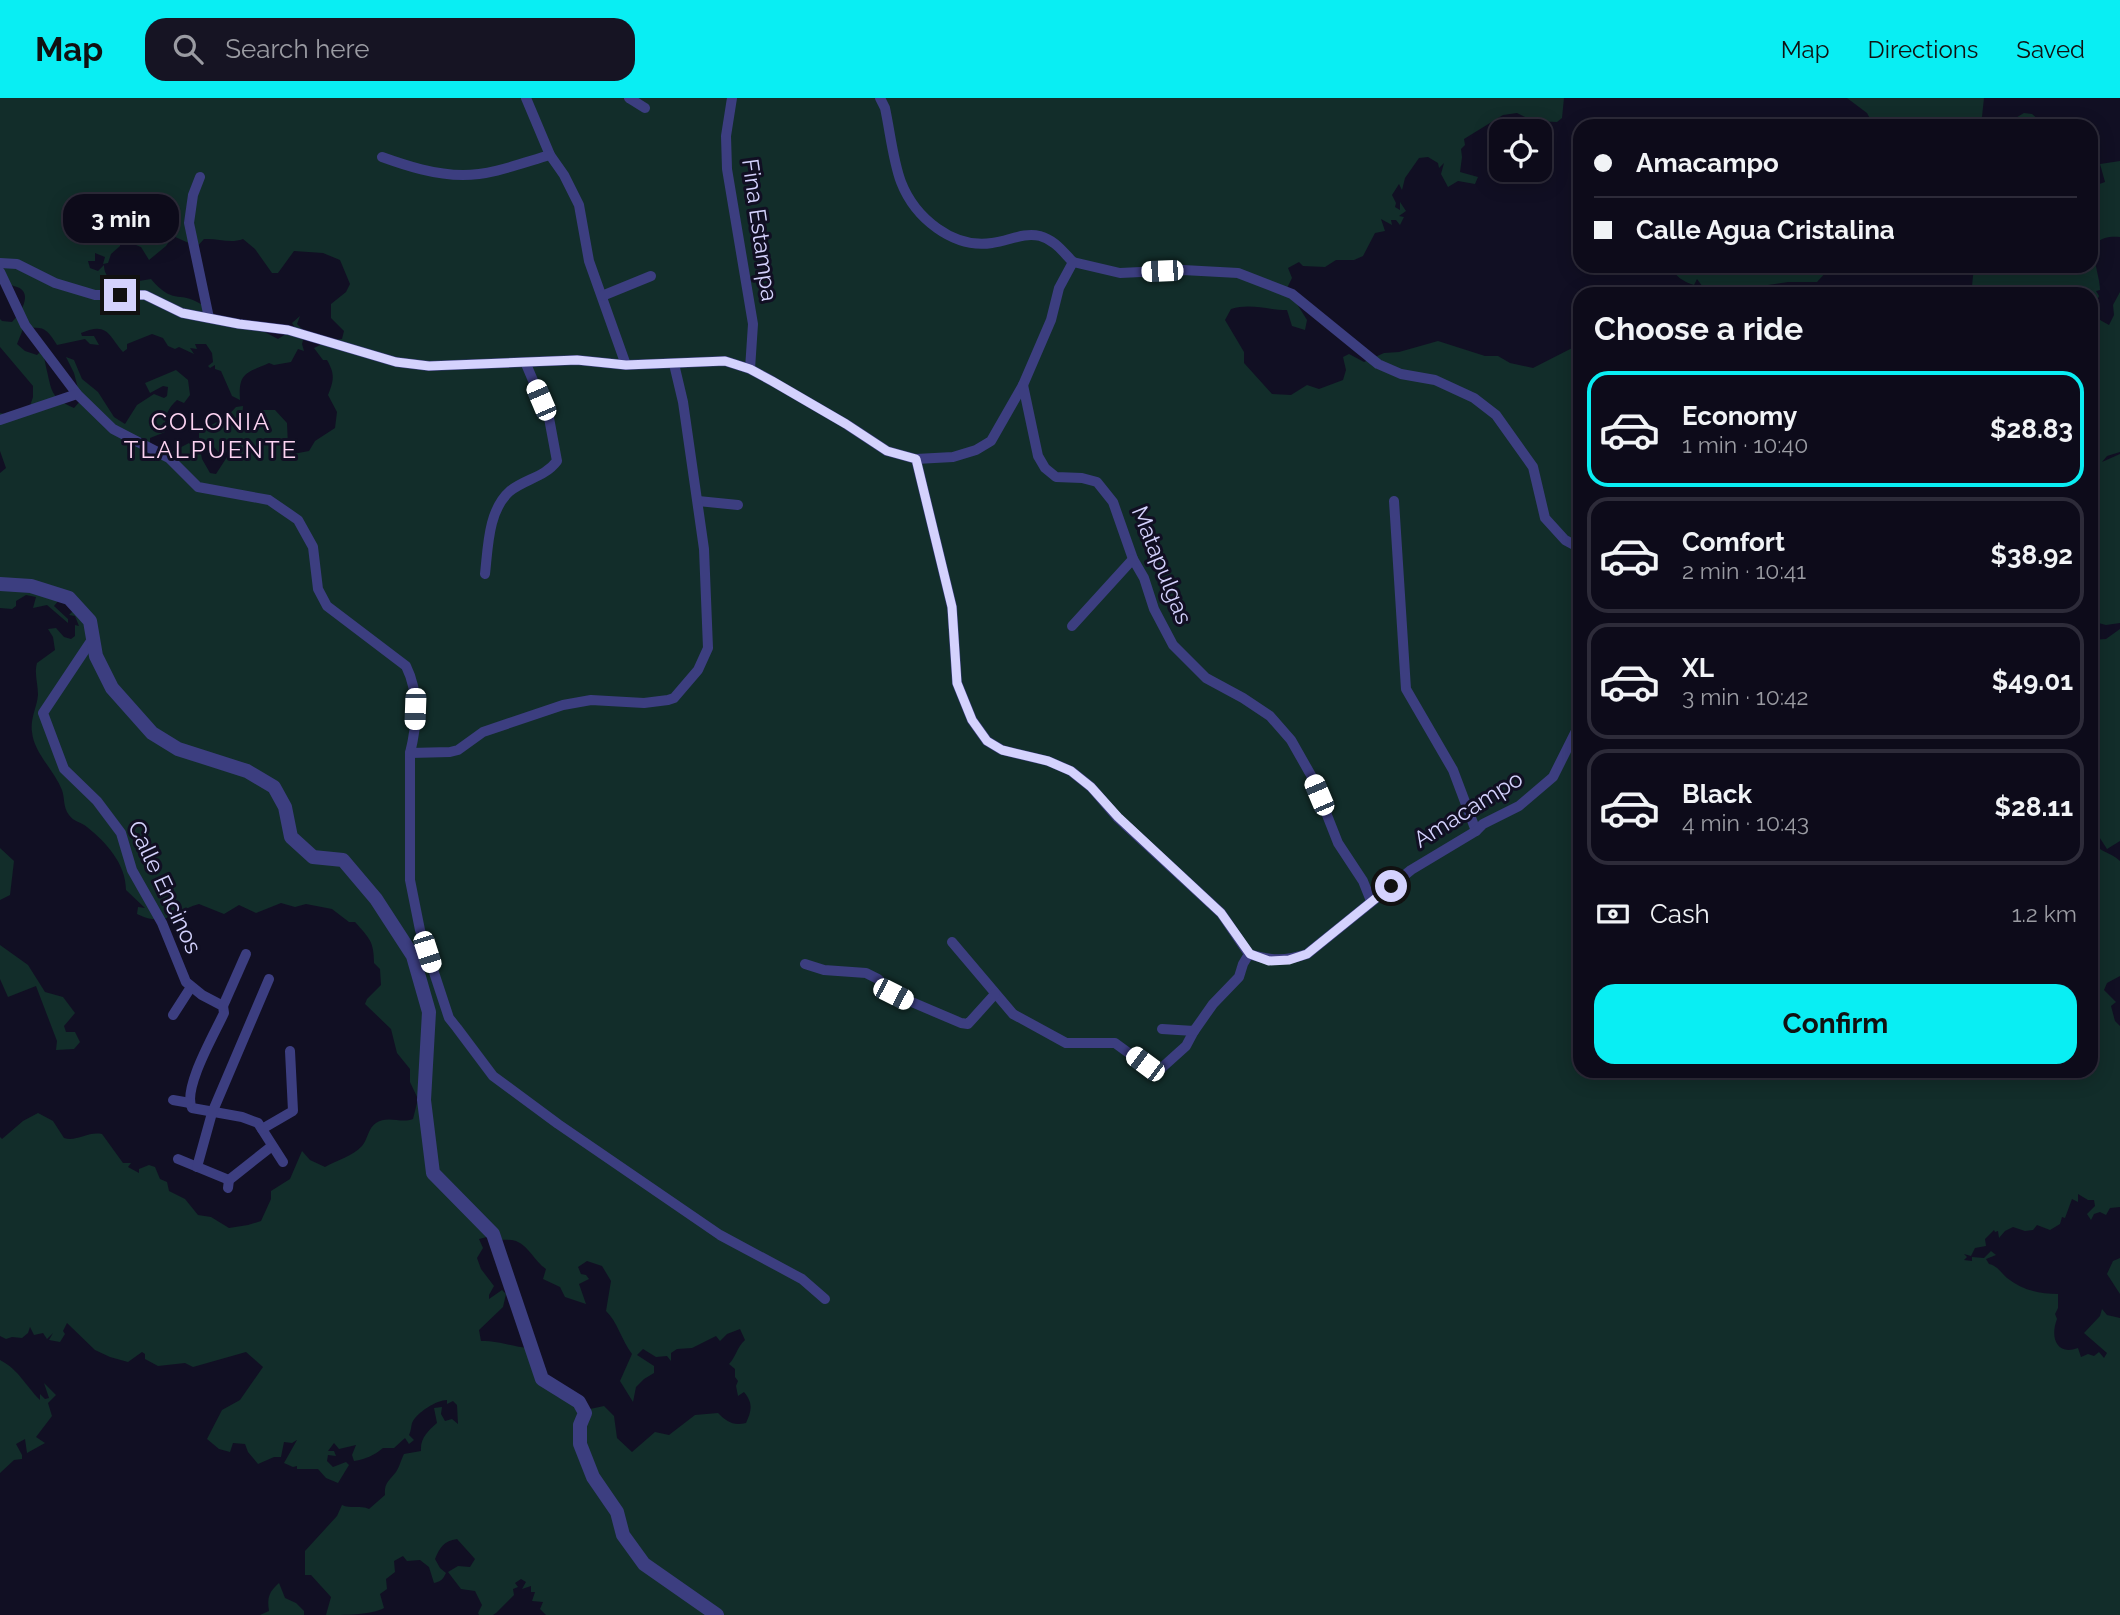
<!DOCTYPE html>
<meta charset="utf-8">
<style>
:root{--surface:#0d0b1a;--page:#161423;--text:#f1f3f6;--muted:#9a9ba2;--line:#2d2b39;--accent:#09eef3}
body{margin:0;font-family:Raleway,sans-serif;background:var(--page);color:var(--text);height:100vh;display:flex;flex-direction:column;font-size:26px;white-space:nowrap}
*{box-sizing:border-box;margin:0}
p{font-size:23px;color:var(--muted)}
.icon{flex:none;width:38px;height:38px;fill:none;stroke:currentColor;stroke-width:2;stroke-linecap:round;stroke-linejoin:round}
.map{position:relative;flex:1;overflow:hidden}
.drawer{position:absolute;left:1573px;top:189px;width:525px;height:791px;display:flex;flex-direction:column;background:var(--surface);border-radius:21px;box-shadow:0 4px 18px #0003,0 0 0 2px var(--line)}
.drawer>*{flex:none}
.guide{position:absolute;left:1573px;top:21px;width:525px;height:154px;border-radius:21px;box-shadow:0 4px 18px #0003,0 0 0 2px var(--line);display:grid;align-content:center;height:154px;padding:0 21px;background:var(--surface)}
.buttons{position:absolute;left:1489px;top:21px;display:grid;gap:14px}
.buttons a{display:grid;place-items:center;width:63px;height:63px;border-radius:14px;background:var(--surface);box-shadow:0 4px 18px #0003,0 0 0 2px var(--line);font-size:35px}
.end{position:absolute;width:32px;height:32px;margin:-16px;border:9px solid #d4d2fd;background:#111;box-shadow:0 0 0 4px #111}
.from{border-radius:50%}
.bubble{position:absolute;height:49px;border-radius:21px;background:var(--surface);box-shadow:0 4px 18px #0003,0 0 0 2px var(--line);font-size:23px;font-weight:700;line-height:49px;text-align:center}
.car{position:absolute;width:21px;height:42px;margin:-21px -10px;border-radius:9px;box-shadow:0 0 5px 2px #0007;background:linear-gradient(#fff 24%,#345 0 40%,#fff 0 76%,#345 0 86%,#fff 0)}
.guide b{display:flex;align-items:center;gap:24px;height:66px;font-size:26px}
.guide b+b{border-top:2px solid var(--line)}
.guide i{width:18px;height:18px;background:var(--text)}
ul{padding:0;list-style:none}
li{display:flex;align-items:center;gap:21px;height:116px;margin:0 14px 10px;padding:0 7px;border:4px solid var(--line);border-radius:21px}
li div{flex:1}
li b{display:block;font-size:26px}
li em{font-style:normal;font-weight:700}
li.current{border-color:var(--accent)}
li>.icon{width:63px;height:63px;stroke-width:1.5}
h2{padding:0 21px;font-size:32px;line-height:84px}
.pay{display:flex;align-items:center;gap:18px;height:77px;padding:0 21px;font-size:26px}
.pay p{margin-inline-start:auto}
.primary-button{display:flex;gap:14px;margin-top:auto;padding:14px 21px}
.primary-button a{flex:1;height:80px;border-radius:21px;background:var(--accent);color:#111;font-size:28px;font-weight:700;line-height:80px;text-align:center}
header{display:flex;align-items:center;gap:42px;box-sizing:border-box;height:98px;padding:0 35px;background:var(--accent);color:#111}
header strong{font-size:33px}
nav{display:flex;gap:38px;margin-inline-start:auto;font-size:24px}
.search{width:490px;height:63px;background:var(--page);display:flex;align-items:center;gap:18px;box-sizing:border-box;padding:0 24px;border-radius:21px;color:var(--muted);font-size:26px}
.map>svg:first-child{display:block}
.green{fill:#122d2a;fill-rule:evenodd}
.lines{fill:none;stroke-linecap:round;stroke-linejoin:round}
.minor{stroke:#3c3e80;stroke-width:10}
.tertiary{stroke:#3c3e80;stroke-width:14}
.route{stroke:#d4d2fd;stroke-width:9}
.labels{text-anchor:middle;stroke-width:6;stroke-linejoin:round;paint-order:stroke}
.street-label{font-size:23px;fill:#d4d2fd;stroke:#110f23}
.neighbourhood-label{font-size:24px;letter-spacing:2px;fill:#fdd4f2;stroke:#110f23}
</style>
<header>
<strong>Map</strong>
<div class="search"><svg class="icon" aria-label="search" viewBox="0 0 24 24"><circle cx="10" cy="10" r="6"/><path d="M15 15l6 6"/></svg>Search here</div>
<nav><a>Map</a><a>Directions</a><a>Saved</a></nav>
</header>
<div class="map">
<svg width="2120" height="1517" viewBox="0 0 2120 1517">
<rect width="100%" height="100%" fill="#110f23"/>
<g class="green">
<path d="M0 0H1564L1562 20 1557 24 1533 23 1517 15 1503 17 1464 41 1465 47 1461 51 1462 59 1460 74 1478 79 1475 86 1458 83 1448 89 1441 76 1444 65 1439 70 1438 65 1428 59 1419 60 1405 80 1402 92 1399 86 1392 97 1396 105 1395 109 1400 112V104L1406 113 1399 118 1404 119 1400 127 1396 122H1391L1392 127 1381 121 1385 133 1375 135 1363 158 1354 162H1336L1325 169 1303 168 1299 164 1288 170 1292 180 1287 190 1307 222 1305 232 1292 228 1287 212C1267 212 1251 205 1231 211L1225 222 1244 254V265L1272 296 1291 297 1307 287 1319 291 1343 282 1346 272 1343 259 1349 256 1364 264 1384 255 1399 254 1438 243 1485 258H1498L1510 265 1533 270 1580 246V973H2091V739C2097 755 2110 753 2120 763V878L2107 885 2104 892 2116 904 2111 908 2115 923 2120 928V1109L2110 1110 2106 1117 2100 1114 2094 1116 2091 1122 2087 1116 2095 1108 2094 1102H2088L2078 1096V1104L2072 1101 2065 1120 2062 1119 2060 1126 2050 1132 2037 1127 2033 1132 2025 1133 2013 1129 2005 1133 1999 1140 1998 1133 1995 1134 1994 1132 1985 1141 1986 1148 1975 1150 1971 1158 1964 1156 1967 1159 1964 1162 1972 1163V1159L1984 1160 1991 1153 1996 1157 1986 1161 1989 1166C1998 1168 2001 1175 2007 1180 2022 1192 2039 1196 2058 1196V1210L2055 1216 2057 1221C2050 1239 2056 1258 2078 1250L2081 1259 2088 1256 2094 1258 2099 1254 2104 1260 2107 1255 2084 1235 2100 1218 2102 1211 2107 1217 2120 1220V1517H546L540 1511 543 1504 532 1503 535 1494H531V1488L522 1491 526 1484 521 1481 515 1485 518 1489 513 1491 514 1497 496 1515 493 1517H479L478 1515 482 1507 475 1493 461 1491 448 1474 458 1468 470 1469 475 1461 457 1441C444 1443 440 1449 435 1461L440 1470 446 1475C443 1481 442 1483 434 1485L429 1469 420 1462 407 1463 403 1458 394 1463 395 1474 386 1481 387 1491 380 1496 384 1510C372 1517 343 1517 326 1517L331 1499 311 1477H305V1453L337 1418 342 1407C350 1411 361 1407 369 1411L385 1397C384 1385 389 1383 396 1374 399 1370 401 1362 404 1356L421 1353C420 1340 428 1333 437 1325L434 1310 442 1309 441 1316 445 1323 452 1321 458 1326 457 1307 453 1303 447 1306V1302C437 1302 417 1314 412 1325 411 1329 411 1333 409 1337L414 1342 409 1346 405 1340 394 1350H383C373 1358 366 1361 354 1363L352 1357 356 1347 339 1351 334 1345 328 1353H334L336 1358 328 1357 327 1363 333 1369 346 1364 349 1367 338 1385 326 1380 318 1371H297V1368L293 1369 284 1365 297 1342 292 1345 284 1344 281 1359H274L258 1366 248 1354 245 1346 233 1345 230 1354 219 1351 207 1341 222 1312 240 1302 263 1269 246 1254 193 1269 185 1265 158 1268 145 1261V1256L142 1254 128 1264 110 1259 95 1252 67 1225 63 1233 65 1236 60 1244 49 1242 53 1235 47 1241 43 1235 34 1237 30 1229 28 1235 22 1240 12 1239 6 1241 0 1238V1039L2 1041 23 1023 38 1015 53 1023 64 1040C77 1044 88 1033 102 1036L123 1065H131L128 1069 139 1075V1071L149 1067 155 1069 160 1081 167 1084 169 1093 185 1101 198 1117 211 1119 229 1130 248 1127 261 1123 271 1101V1093L290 1081 302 1053 310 1062 325 1069C337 1062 353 1058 362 1048 368 1041 368 1030 376 1025 388 1017 401 1026 413 1021L418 1001 410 984V971L397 955 391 931 365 906 367 901 381 887 380 871 374 865C374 843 369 840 355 824H349L332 811 306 806 295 809 281 805 256 815 239 807 224 816 199 806C174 813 166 830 137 816L138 809 145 810 126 792C126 766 106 744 87 729 81 724 74 724 69 717 63 709 65 701 62 692 54 672 34 655 32 634 30 621 37 609 38 597 38 585 34 576 37 565L55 552 53 539 48 531 56 530 64 539 71 541 75 538V527L79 528 75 518 69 517 75 511 63 497 54 508 68 521V525L47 507 33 510 36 499 26 497 16 503V508L12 511 0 510V375L6 370 0 353V315L14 318 29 311 33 299V288L0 249V221L2 223 12 224C20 216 34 195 17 189 12 187 6 186 0 184ZM128 129 143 136 134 141 136 147 141 149 149 162 166 148 173 138 191 146 195 151 204 141C218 140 230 146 243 141L255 151 272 175H278L294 153 323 155 340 162 350 186 346 194 331 206V220L344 233 342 241 330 242 314 250 323 262H327C335 276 334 282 328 297L337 314 335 330 315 343 309 353 293 356 288 348 287 325 275 312H263V321L253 327 242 322 243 308 236 309C225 322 212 325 199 335V341L196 346 212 347 221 357 233 351 234 356 227 359 216 376 210 375 202 361 200 350 195 351 189 345 166 357 150 349V340L165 334C164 320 167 311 177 302L184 305 190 297 188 282 176 272 145 285 150 295 163 288 168 289 167 298 164 300 154 296 137 307 125 326 114 319 98 294 82 281 74 262 66 259 74 275 81 302 74 310C49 299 52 292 46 269 45 262 43 258 43 251L37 257 25 253 17 246 23 231C43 228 46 229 57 247L85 241 90 246 99 247 94 238H82L81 235C108 223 109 238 123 254L127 251V246L152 236 163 240 168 248 175 251 179 249 194 256 190 250 197 251 195 246H206L212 255 213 264 208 268 210 270 215 267V271L221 273 232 298 240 302C238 274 247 275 269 265L274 267 291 264 298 251 304 253 302 246 305 234 297 226 300 218 292 225 295 230 278 241 257 230 227 229V223C216 220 210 211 199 205 178 193 173 207 151 181L139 183 134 188C120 189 104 183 104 167L98 173 90 170 88 163H95V155L105 159 103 166 108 165 111 156 120 148V142H122ZM487 1139C496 1144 506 1140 516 1143 530 1149 534 1163 546 1171L543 1181 560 1189 565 1199 586 1206 579 1186 589 1181 586 1177 581 1176 578 1169 587 1163 602 1168 611 1183 606 1213C617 1223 622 1243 632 1256L620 1283 633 1304 636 1289 644 1281 654 1275V1268L637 1257 643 1251 656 1259 667 1258 671 1263V1255L677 1251 692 1250 716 1238 720 1243 727 1236 740 1231 745 1242C737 1249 736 1259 729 1266L735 1271V1279L738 1283 736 1288 738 1298 744 1294C753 1305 752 1312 746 1325 733 1328 727 1324 718 1315L695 1317 669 1337 655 1334 632 1354 617 1340 614 1318 604 1308 590 1311 556 1298 548 1291 530 1250C512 1249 501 1243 481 1243L479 1232 503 1209 506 1196 502 1192 489 1201V1197L494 1188 481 1171 477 1160 483 1150 479 1141Z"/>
<path d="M1847 0H1984L1981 28H1874L1867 15Z"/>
<path d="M2024 15 2032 16 2046 28H2002Z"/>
<path d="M2120 63V139C2078 136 2100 170 2100 192L2096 193 2099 198 2097 202 2087 192 2083 196H1974L1972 188 1974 168H2091V89L2105 84 2100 66Z"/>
<path d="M1671 168H1825L1828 172 1817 184H1788L1768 187 1763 196H1708L1697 181 1694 187C1684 184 1674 178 1671 168Z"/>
<path d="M2120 194V354L2107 358 2102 364 2120 356V525L2106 527 2091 523V485L2094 477 2097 437 2091 399V204L2100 222 2109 227 2114 217 2113 207Z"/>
<path d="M2120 531V743L2107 751 2096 734H2091V542L2106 541Z"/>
<path d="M0 750 14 763 10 797 0 802Z"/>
<path d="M0 847 28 867 45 894 63 899 75 915 64 928 66 934H75L80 944 74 951 56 952 57 943 36 888 8 899 0 881Z"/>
<path d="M2120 1160V1196L2107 1176 2113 1163Z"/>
<path d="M0 1262C19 1272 25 1287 40 1302V1296L45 1301 49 1300 44 1285 56 1297 48 1305 52 1318 36 1339 45 1345 27 1355 25 1341 16 1346 22 1357V1361L14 1362 0 1375Z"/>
<path d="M279 1485 285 1500 296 1505 304 1513V1517H260L269 1513C267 1499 269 1494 279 1485Z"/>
</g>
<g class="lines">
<g class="minor">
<path d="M526 0 550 57 564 77 579 107 589 163 626 267"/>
<path d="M629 0 645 10"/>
<path d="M732 0 726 38 727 71 753 226 750 271"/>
<path d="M880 0 885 10C890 33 893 63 901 84 915 120 953 151 992 145 1009 143 1023 134 1040 138 1055 142 1063 154 1073 164"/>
<path d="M382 59C407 68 435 77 463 77 492 77 522 65 550 57"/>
<path d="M200 79 193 97 189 125 209 220"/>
<path d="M0 165 17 166 55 185 95 197H145L182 215 239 226 288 232 396 264 429 268 577 262 626 267 725 263 750 271 772 283 846 326 887 353 916 361 953 359 976 352 991 343 1023 287 1051 222 1059 190 1073 164 1120 175 1183 172 1238 175 1292 196 1378 266 1401 276 1435 282 1474 300 1496 317 1533 369 1545 420 1565 442 1580 450"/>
<path d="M0 174 25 227 77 296 113 331 169 360 198 389 269 402 298 422 313 449 318 491 327 508 406 568C419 594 417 627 410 655V782L420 832 449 920 457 930 493 978 558 1026 720 1137 802 1181 825 1201"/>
<path d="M602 198 651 178"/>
<path d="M1023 287 1038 358 1045 370 1056 379 1082 380 1097 384 1113 404 1133 461 1144 480 1154 511 1173 547 1206 580 1243 600 1270 618 1291 642 1312 679 1338 745 1363 783 1371 803"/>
<path d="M0 322 77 296"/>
<path d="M916 361 952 509 957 585 972 622 987 643 1002 652 1048 663 1071 673 1091 689 1117 719 1221 815 1249 856"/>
<path d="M698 403 738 407"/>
<path d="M1394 403 1406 591 1453 672 1476 733"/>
<path d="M485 476C488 450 488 412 510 393 525 381 545 379 557 363L549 320 526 266"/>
<path d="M1072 528 1133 461"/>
<path d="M93 540 43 615 64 671 97 703 121 735 132 772 162 825 186 884 202 897 223 908 224 915C215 935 182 991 192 1010L242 1019 258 1025 283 1064"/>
<path d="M410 655 450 654 458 652 483 634 563 607 591 602 644 605 668 602 674 600 698 572 708 550 704 451 683 304 674 266"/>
<path d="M952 844 1013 916 1066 945H1115L1156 975 1186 948 1194 933"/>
<path d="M805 866 824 872 866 875 878 881 893 896 961 925 968 926 995 896"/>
<path d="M223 908 246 856"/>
<path d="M173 917 191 889"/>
<path d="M1162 931 1194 933 1213 906 1239 879 1243 866 1249 856C1271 863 1286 863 1307 856L1411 772 1476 733 1483 726 1519 708 1553 679 1580 625"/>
<path d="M173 1002 190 1005"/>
<path d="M262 1031 293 1013 290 953"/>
<path d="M178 1061 229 1082"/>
<path d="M197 1069 212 1015 269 881"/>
<path d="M228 1090 229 1082 272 1048"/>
</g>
<path class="tertiary" d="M0 486 31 488 69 500 90 523 96 558 112 590 152 635 178 651 247 673 274 689 285 709 291 739 313 759 343 762 376 801 413 858 429 914 424 1002 433 1075 493 1136 542 1281 579 1304 585 1315 580 1327V1346L593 1379 617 1414 623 1437 644 1466 717 1517"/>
</g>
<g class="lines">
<path class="route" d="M120 197H145L182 215 239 226 288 232 396 264 429 268 577 262 626 267 725 263 750 271 772 283 846 326 887 353 916 361 952 509 957 585 972 622 987 643 1002 652 1048 663 1071 673 1091 689 1118 719 1221 815 1250 856 1269 863 1289 862 1307 856 1391 788"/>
</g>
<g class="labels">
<g class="street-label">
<text transform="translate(760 132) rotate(82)" y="8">Fina Estampa</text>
<text transform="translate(1162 467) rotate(68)" y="8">Matapulgas</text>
<text transform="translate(1468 711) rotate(-32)" y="8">Amacampo</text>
<text transform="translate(165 789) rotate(65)" y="8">Calle Encinos</text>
</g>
<g class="neighbourhood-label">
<text x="211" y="332">COLONIA<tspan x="211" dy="28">TLALPUENTE</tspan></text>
</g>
</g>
</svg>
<div class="buttons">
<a><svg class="icon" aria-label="locate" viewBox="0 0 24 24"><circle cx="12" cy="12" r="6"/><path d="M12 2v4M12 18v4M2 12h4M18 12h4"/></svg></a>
</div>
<i class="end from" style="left:1391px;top:788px"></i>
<i class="end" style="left:120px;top:197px"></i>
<div class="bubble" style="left:63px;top:96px;width:116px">3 min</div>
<i class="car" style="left:1162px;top:173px;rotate:268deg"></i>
<i class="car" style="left:541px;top:302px;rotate:337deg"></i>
<i class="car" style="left:415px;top:611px;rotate:182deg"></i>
<i class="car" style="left:1319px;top:697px;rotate:337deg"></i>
<i class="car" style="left:427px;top:854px;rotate:162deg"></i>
<i class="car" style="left:893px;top:896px;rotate:117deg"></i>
<i class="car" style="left:1145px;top:966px;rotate:307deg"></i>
<div class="guide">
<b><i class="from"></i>Amacampo</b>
<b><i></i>Calle Agua Cristalina</b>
</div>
<section class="drawer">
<h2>Choose a ride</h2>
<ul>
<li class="current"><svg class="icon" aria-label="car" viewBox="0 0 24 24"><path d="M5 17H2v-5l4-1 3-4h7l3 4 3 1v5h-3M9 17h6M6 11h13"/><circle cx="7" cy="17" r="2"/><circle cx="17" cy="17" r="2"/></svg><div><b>Economy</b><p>1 min · 10:40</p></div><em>$28.83</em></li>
<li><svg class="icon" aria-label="car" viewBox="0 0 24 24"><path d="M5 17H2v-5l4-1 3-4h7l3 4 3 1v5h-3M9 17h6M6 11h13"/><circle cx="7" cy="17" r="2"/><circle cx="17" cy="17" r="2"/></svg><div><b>Comfort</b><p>2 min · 10:41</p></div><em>$38.92</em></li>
<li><svg class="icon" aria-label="car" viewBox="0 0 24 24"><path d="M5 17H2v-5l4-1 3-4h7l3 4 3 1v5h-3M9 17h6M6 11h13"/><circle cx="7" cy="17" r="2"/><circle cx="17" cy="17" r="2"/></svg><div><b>XL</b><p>3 min · 10:42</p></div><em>$49.01</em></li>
<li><svg class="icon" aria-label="car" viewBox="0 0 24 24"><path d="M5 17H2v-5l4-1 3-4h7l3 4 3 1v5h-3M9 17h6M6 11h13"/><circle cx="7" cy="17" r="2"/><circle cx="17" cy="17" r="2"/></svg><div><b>Black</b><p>4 min · 10:43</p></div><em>$28.11</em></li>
</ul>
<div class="pay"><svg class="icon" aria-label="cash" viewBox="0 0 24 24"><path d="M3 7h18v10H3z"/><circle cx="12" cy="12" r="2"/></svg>Cash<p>1.2 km</p></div>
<div class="primary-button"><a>Confirm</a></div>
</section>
</div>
